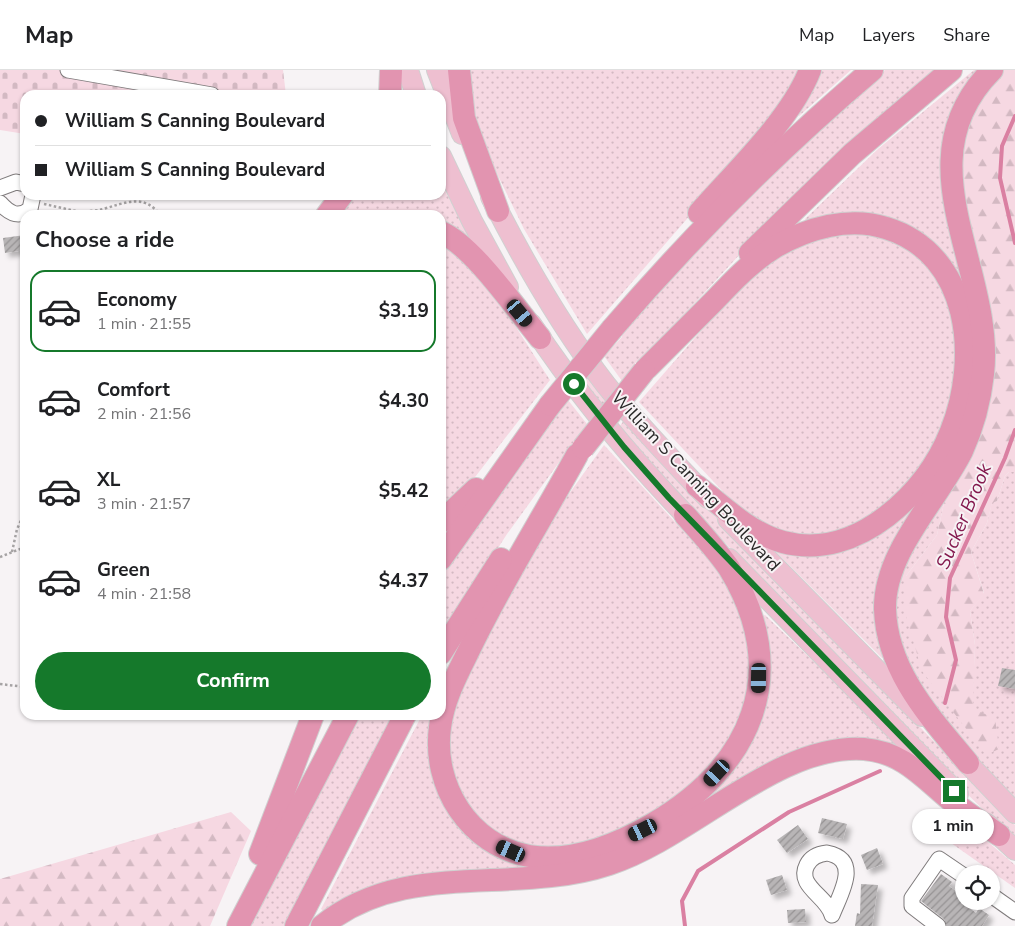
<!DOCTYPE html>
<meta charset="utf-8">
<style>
:root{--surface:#fff;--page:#f6f6f6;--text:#202124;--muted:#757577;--line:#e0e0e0;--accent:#15792b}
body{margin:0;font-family:"Nunito Sans",sans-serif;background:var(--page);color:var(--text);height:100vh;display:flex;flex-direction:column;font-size:19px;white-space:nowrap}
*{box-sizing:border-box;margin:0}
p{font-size:16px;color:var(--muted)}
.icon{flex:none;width:28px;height:28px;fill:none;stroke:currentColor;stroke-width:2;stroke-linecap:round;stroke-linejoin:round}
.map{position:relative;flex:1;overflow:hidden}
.side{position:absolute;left:20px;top:140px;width:426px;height:510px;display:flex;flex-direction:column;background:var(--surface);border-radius:15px;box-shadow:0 1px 4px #0004}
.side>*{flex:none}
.hud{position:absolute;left:20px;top:20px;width:426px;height:110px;border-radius:15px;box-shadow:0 1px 4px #0004;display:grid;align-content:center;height:110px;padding:0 15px;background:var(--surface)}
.tools{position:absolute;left:955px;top:795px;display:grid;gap:10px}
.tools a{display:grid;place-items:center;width:45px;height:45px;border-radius:50%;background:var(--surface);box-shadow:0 1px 4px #0004;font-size:25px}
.end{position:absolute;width:22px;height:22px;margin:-11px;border:6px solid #15792b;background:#fff;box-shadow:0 0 0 2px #fff}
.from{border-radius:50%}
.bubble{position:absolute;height:35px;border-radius:18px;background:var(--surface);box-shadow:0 1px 4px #0004;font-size:16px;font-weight:700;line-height:35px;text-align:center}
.car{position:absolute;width:15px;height:30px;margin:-15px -8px;border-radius:6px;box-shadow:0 0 4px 1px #0007;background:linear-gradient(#222 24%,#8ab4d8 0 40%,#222 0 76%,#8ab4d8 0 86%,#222 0)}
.hud b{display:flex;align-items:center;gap:18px;height:48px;font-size:19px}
.hud b+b{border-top:1px solid var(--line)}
.hud i{width:12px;height:12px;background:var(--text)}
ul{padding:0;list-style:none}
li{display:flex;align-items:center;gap:15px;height:82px;margin:0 10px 8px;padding:0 5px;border:2px solid transparent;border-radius:15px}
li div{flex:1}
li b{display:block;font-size:19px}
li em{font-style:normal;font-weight:700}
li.on{border-color:var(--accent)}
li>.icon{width:45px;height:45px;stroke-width:1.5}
h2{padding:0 15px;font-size:22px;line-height:60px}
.action{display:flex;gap:10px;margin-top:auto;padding:10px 15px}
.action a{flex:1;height:58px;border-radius:30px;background:var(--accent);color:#fff;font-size:20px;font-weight:700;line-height:58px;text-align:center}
header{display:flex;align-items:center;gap:30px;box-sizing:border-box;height:70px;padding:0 25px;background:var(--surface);border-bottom:1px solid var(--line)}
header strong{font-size:24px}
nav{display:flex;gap:28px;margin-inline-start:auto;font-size:18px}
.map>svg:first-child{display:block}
.grass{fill:url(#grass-dots)}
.forest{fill:url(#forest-firs)}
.cemetery{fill:url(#cemetery-stones)}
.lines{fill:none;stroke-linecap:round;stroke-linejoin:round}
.stream{stroke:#da80a2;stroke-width:4}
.building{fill:url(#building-hatch);filter:url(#shadow)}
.minor-casing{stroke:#7f7b7c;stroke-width:17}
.major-casing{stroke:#d0d0d0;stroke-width:22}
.highway-casing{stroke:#d0d0d0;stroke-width:24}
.path{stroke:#a6a3a4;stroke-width:2.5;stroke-dasharray:2.5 2.5;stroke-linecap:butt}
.minor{stroke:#fff;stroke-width:15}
.major{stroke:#eebfd0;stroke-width:20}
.highway{stroke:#e294b0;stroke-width:22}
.highway-bridge-casing{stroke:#d0d0d0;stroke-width:24;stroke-linecap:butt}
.highway-bridge{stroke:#e294b0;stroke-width:22}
.route{stroke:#15792b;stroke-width:6}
.labels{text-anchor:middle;stroke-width:4;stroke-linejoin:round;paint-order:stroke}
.street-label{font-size:18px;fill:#2a2929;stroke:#f7f3f5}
.water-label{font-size:19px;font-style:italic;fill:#84194e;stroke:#f7f3f5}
</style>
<header>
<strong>Map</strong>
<nav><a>Map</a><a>Layers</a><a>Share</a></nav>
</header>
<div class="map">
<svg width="1015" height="856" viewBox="0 0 1015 856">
<defs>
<pattern id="grass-dots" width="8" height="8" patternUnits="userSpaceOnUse" patternTransform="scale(1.25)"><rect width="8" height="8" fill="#f6d8e2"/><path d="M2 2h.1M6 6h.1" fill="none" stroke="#d3b9c2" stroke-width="1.8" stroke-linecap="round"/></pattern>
<pattern id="forest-firs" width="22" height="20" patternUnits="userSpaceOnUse" patternTransform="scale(1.25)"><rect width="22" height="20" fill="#f6d8e2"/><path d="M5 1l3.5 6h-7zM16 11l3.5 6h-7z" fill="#d3b9c2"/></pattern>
<pattern id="cemetery-stones" width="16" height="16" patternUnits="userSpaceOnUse" patternTransform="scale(1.25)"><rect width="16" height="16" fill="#f6d8e2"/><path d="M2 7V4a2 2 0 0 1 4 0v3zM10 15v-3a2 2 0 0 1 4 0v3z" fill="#d3b9c2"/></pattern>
<pattern id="building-hatch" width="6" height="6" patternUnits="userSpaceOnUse" patternTransform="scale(1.25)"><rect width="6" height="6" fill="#b8b5b6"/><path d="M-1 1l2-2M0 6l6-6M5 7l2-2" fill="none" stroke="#969394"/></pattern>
<filter id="shadow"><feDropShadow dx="4.5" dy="4.5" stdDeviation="2.5" flood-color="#0004"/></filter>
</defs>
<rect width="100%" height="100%" fill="#f7f3f5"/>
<g class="grass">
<path d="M468 0H804L732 97 587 264 524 159 482 73 474 52Z"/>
<path d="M818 0H851L799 46 795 43Z"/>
<path d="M885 0H939L766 156 646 286 637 291 622 311 604 286 622 267V261L695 179 848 32Z"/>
<path d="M974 0H984L969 219 921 166 807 154 805 149 878 79Z"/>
<path d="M441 113 468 163 463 167 441 155V145H335L351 125H441Z"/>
<path d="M873 160 931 192 959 259 955 329 919 404 861 455 819 468 768 459 728 427 639 332 747 208 805 170Z"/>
<path d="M441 169C480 193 524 271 550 310L472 411 441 440Z"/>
<path d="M589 304 608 328 602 336 583 311Z"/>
<path d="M568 330 587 354 507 464 441 567V505L468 465Z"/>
<path d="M625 349 696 426 1015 755V771L953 710 653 398 619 357Z"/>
<path d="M604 375 712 492 743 544 753 616 714 698 636 757 555 780 506 771 473 745 449 698 451 644 477 584 531 477Z"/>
<path d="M1009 402H1015V729L948 657 905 592 893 539 900 497 946 424 937 465 906 506 972 640 975 575 970 541 984 523 971 482 987 453 992 432 997 431 1005 406Z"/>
<path d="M920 425 896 476 887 585 882 588 777 483 779 477 800 482Z"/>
<path d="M765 545 901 675 898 680 869 673 690 747 702 730 730 700 760 547Z"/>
<path d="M357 645H396L287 856H248Z"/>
<path d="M422 645H436L443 725 543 793 327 844 321 839Z"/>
<path d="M973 759 1015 795V818L951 773Z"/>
</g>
<g class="forest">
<path d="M1002 0H1015V402H1009L1005 406 997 431 992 433 987 453 971 482 984 524 970 541 975 575 973 639 995 648 999 679 986 685 922 601 904 539 906 506 937 465 946 424 979 359 957 94 972 42Z"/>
<path d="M231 742 251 761 210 856H0V809Z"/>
</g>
<path class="cemetery" d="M0 0H283L286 25H25V64L0 60Z"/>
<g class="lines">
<g class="stream">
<path d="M1015 46 1002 76 1000 108 1015 173"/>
<path d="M945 633 956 590 946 547 950 508 1005 388 1015 360"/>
<path d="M685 856 682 831 698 801 789 742 880 701"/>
</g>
</g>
<g class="building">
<path d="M25 165V180L5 183 3 168Z"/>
<path d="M1002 598 1015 600V619L998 616Z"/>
<path d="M822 748 847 754 843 769 818 763Z"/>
<path d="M798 755 808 769 787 783 777 770Z"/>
<path d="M877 778 883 794 867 800 861 785Z"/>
<path d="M941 804 952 812 949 816 964 827V834L976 843 979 838 989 845 982 856H947L944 849 921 831Z"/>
<path d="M782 805 787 820 771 825 766 810Z"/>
<path d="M861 814 878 815 872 856H855L857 843 860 844Z"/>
<path d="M805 839 806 852 788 853 787 840Z"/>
</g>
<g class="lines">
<defs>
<g id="minor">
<path d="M68 0 212 25"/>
<path d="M0 118 16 112 25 114"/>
<path d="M0 133C9 143 18 149 30 139L33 125"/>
<path d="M827 783C862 790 840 824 832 845 827 826 796 816 807 795 811 787 818 784 827 783Z"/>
<path d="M991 825 1015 842"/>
<path d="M938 856 912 836V828L939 789 964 806"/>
</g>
<g id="major">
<path d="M408 0 416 25"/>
<path d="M437 0 462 64"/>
<path d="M441 86 472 151 508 217"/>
<path d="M491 127C524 192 561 257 606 315 638 355 673 391 708 428"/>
<path d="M531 254C579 327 636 394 696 456"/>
<path d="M728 449 922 646"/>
<path d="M729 489 958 724"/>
<path d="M958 683 1015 743"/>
<path d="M987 754 1015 780"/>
</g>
<g id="highway">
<path d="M459 0 464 48 498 141"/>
<path d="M390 25 391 0"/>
<path d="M699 143C735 102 791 49 810 0"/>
<path d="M327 145 342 125"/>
<path d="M441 162C474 177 516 239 540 268"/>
<path d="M750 183 852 84 951 0"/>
<path d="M612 259C692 166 779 79 872 0"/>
<path d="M647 298C670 275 692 253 714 231 733 211 752 191 775 177 808 158 849 146 886 158 971 184 980 289 951 361 938 394 915 424 887 446 857 469 821 482 783 472 750 463 723 437 697 416"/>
<path d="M577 385C543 447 505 507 474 570 460 599 444 626 440 657 432 716 469 775 529 786 571 793 616 775 651 755 752 697 793 603 729 498 716 479 700 462 685 445"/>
<path d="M441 452 476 419"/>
<path d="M441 489 550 335"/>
<path d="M441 583 501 489"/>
<path d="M968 693C931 648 887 602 885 539 884 482 937 431 962 381 973 357 980 331 983 304 995 199 900 92 992 0"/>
<path d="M260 784 313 645"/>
<path d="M238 856 348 645"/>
<path d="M296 856 405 645"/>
<path d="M322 856C406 788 513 826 609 794 692 767 777 673 864 679 901 682 921 705 947 727 963 741 982 753 999 765"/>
</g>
</defs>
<use href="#minor" class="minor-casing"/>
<use href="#major" class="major-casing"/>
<use href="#highway" class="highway-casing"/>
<g class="path">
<path d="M44 134 80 142"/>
<path d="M84 145 80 142C87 141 96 141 103 139 125 133 144 123 160 145"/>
<path d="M12 482 17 459 25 442"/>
<path d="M0 487 25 477"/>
<path d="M0 614 25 617"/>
</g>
<use href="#minor" class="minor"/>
<use href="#major" class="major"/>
<use href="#highway" class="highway"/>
<defs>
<g id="highway-bridge">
<path d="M550 335 612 259"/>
<path d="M583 378 644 301"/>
</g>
</defs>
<use href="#highway-bridge" class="highway-bridge-casing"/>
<use href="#highway-bridge" class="highway-bridge"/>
</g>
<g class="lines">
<path class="route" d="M574 314 624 377 669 428 954 721"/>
</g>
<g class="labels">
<g class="street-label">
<text transform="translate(696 411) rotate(47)" y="6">William S Canning Boulevard</text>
</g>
<g class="water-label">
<text transform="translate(963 446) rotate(-67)" y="7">Sucker Brook</text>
</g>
</g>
</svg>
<div class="tools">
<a><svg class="icon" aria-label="locate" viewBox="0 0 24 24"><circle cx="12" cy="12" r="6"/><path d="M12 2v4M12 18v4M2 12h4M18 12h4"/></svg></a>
</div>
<i class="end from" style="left:574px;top:314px"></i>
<i class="end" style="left:954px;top:721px"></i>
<div class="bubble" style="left:912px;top:739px;width:82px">1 min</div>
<i class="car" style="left:520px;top:243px;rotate:140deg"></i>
<i class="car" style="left:759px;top:608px;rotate:181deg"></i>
<i class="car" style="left:717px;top:703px;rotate:223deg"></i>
<i class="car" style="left:643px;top:760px;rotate:244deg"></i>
<i class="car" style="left:511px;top:781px;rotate:294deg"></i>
<div class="hud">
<b><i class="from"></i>William S Canning Boulevard</b>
<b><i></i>William S Canning Boulevard</b>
</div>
<section class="side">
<h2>Choose a ride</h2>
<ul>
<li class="on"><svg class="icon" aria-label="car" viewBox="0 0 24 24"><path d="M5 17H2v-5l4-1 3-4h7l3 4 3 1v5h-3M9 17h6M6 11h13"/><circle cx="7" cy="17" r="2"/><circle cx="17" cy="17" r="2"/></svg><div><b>Economy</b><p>1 min · 21:55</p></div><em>$3.19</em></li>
<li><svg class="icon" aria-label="car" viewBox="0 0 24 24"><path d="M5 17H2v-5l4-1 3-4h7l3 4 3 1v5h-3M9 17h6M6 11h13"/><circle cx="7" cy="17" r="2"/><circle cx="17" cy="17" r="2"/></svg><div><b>Comfort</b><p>2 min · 21:56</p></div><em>$4.30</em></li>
<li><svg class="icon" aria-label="car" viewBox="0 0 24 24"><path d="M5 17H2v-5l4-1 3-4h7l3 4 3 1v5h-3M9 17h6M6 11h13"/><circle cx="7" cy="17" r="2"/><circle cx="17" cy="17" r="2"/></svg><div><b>XL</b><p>3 min · 21:57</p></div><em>$5.42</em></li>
<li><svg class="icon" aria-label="car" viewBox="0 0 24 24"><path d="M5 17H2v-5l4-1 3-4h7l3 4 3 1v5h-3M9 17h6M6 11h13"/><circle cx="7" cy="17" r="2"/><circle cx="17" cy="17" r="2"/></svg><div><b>Green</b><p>4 min · 21:58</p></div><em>$4.37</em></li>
</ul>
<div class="action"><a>Confirm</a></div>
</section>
</div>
